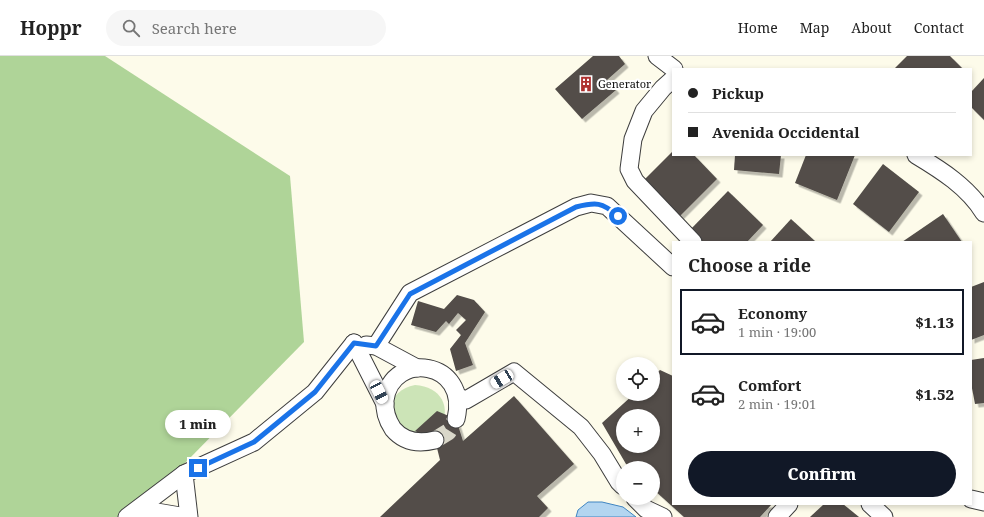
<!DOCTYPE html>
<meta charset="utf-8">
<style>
:root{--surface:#fff;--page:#f6f6f6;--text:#222;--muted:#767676;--line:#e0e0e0;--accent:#111827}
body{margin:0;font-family:"Noto Serif",serif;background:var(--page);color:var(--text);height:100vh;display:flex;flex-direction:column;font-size:15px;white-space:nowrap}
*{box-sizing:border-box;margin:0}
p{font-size:13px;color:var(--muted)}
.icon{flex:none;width:22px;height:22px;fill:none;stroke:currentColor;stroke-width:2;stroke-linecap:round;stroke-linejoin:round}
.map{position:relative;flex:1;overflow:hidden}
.sheet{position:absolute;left:672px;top:185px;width:300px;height:264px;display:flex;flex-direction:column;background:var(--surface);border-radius:0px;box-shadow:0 2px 6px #0003}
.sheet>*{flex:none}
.top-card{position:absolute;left:672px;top:12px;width:300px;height:88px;border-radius:0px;box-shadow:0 2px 6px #0003;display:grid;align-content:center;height:88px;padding:0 16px;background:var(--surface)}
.tools{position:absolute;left:616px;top:301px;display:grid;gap:8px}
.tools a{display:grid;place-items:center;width:44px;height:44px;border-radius:50%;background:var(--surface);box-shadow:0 2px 6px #0003;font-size:20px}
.end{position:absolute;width:18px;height:18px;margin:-9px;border:5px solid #1a73e8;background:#fff;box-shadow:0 0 0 2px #fff}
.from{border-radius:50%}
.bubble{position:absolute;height:28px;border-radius:14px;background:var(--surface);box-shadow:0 2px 6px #0003;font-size:13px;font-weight:800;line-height:28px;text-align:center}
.car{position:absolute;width:12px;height:24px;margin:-12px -6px;border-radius:5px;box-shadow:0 0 3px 1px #0007;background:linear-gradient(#fff 24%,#345 0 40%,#fff 0 76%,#345 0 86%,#fff 0)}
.top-card b{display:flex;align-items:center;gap:14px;height:38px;font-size:15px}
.top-card b+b{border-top:1px solid var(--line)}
.top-card i{width:10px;height:10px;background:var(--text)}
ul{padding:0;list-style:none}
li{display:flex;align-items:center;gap:12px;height:66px;margin:0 8px 6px;padding:0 8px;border:2px solid transparent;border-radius:0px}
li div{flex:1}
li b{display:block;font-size:15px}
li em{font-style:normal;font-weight:800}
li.selected{border-color:var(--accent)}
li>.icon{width:36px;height:36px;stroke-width:1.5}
h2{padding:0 16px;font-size:18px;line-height:48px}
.cta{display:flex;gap:8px;margin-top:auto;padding:8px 16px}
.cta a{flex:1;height:46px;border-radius:24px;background:var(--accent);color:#fff;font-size:16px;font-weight:800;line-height:46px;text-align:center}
header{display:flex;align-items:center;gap:24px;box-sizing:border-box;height:56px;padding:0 20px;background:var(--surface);border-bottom:1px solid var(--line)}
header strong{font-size:19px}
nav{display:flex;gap:22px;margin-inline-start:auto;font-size:14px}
.search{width:280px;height:36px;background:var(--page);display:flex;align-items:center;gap:10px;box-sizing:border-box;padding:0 14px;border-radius:22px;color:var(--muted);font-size:15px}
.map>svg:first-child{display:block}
.green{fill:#cce4b7}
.forest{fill:#afd498}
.water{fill:#b3d5f0;stroke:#4085c1}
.building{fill:#524d48;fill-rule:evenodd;filter:url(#shadow)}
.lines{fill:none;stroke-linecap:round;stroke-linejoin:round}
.minor-tunnel{stroke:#d9d7c9;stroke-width:17;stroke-dasharray:17 8;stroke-linecap:butt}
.minor-casing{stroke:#3e3e3e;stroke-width:19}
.minor{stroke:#fff;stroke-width:17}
.route{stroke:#1a73e8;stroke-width:5}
.labels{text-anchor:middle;stroke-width:4;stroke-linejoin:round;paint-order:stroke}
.poi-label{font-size:11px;fill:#0b0b0b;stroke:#fff;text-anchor:start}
</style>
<header>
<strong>Hoppr</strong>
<div class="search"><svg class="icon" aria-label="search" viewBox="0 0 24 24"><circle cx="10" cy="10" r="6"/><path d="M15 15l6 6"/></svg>Search here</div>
<nav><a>Home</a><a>Map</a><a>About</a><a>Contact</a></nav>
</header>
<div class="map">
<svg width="984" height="461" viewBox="0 0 984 461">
<defs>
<filter id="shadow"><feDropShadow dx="3.5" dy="3.5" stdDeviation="0" flood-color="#0004"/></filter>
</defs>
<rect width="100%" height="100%" fill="#fdfbea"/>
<path class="green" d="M415 329C441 331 452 350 440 374L406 383 389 353C393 339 401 332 415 329Z"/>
<path class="forest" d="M0 0H105L290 120 304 286 132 461H0Z"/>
<path class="water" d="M588 446H602L623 451 636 461H576L578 454Z"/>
<g class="building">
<path d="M593 0H619L625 8 607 24 616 34 582 63 555 33Z"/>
<path d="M907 0H950L963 13H894Z"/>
<path d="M984 22V64L971 51V36Z"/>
<path d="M673 95V99H694L717 123 679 161 643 125Z"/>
<path d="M735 99H781L779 118 734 114Z"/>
<path d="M806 99H855L837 144 795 127Z"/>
<path d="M883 108 919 136 889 176 853 148Z"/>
<path d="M728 135 763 169 747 186H701L689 175Z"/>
<path d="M943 158 962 186H902Z"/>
<path d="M791 163 816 186H770Z"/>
<path d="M984 226V279L971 284V231Z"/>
<path d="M457 239 474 244 485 256 465 287 473 309 456 315 450 293 461 279 456 274 466 264 458 257 449 268 446 265 436 276 411 269 418 245 444 253Z"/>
<path d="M984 302V347L975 348 971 327V304Z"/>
<path d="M660 314 673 320V448H772L760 461H684L653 433V412H630L626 408 602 367 634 338H653V320ZM623 360H653V390H623Z"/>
<path d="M514 340 574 408 537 440 548 452 539 461H380L440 404 435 384 415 375 437 355 456 363 463 385Z"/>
<path d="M824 448H843L859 461H810Z"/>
</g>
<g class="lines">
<path class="minor-tunnel" d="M435 384 448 376 456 363"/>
<defs>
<g id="minor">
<path d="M657 0 674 13"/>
<path d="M673 23 663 32 644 55 633 83 629 113 635 125 693 186"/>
<path d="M916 99C941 114 968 131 984 157"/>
<path d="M354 287 385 348"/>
<path d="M366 289 376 290 417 312"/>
<path d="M376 290 410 237 576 151 591 147 607 150 673 211"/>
<path d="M458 341 466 344 514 316 581 371 602 398 619 426 623 430"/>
<path d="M435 384C419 388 404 386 393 373 387 364 384 355 385 344 392 294 470 304 456 363"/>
<path d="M184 418 189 461"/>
<path d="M635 442 646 453 663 461"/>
<path d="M971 443 984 446"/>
<path d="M870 448 884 461"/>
<path d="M139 453 186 461"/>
<path d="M127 461 184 418 254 386 315 336 354 287"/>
<path d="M777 461 789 448"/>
</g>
</defs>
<use href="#minor" class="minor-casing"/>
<use href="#minor" class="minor"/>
</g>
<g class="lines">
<path class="route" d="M198 412 254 386 315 336 354 287 376 290 410 238 576 151C596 146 602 146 618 160"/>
</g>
<defs>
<symbol id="building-bare" viewBox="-9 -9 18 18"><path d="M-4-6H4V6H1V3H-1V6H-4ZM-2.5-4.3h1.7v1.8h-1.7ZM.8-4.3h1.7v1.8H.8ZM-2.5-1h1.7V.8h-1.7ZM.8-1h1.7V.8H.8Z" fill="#ae312f" stroke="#fff" stroke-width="2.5" paint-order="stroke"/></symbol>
</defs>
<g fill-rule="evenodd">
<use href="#building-bare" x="575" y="17" width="22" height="22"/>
</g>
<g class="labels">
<g class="poi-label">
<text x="598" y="32">Generator</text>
</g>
</g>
</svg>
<div class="tools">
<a><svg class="icon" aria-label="locate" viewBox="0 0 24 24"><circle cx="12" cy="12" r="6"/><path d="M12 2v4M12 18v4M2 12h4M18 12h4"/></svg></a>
<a>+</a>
<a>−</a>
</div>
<i class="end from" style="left:618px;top:160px"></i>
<i class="end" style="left:198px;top:412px"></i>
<div class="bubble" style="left:165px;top:354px;width:66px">1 min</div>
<i class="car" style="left:502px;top:323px;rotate:239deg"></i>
<i class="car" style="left:379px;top:336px;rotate:153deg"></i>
<div class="top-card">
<b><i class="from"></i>Pickup</b>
<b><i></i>Avenida Occidental</b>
</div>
<section class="sheet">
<h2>Choose a ride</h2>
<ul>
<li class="selected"><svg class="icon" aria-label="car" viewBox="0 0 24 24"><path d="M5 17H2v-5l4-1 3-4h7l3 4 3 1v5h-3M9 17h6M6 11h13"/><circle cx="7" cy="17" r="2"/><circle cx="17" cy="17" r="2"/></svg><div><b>Economy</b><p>1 min · 19:00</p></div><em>$1.13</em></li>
<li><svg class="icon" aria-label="car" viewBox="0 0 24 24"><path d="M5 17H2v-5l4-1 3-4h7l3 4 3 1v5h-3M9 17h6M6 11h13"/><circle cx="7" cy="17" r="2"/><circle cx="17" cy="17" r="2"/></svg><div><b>Comfort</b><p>2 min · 19:01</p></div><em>$1.52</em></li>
</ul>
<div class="cta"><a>Confirm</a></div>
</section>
</div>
